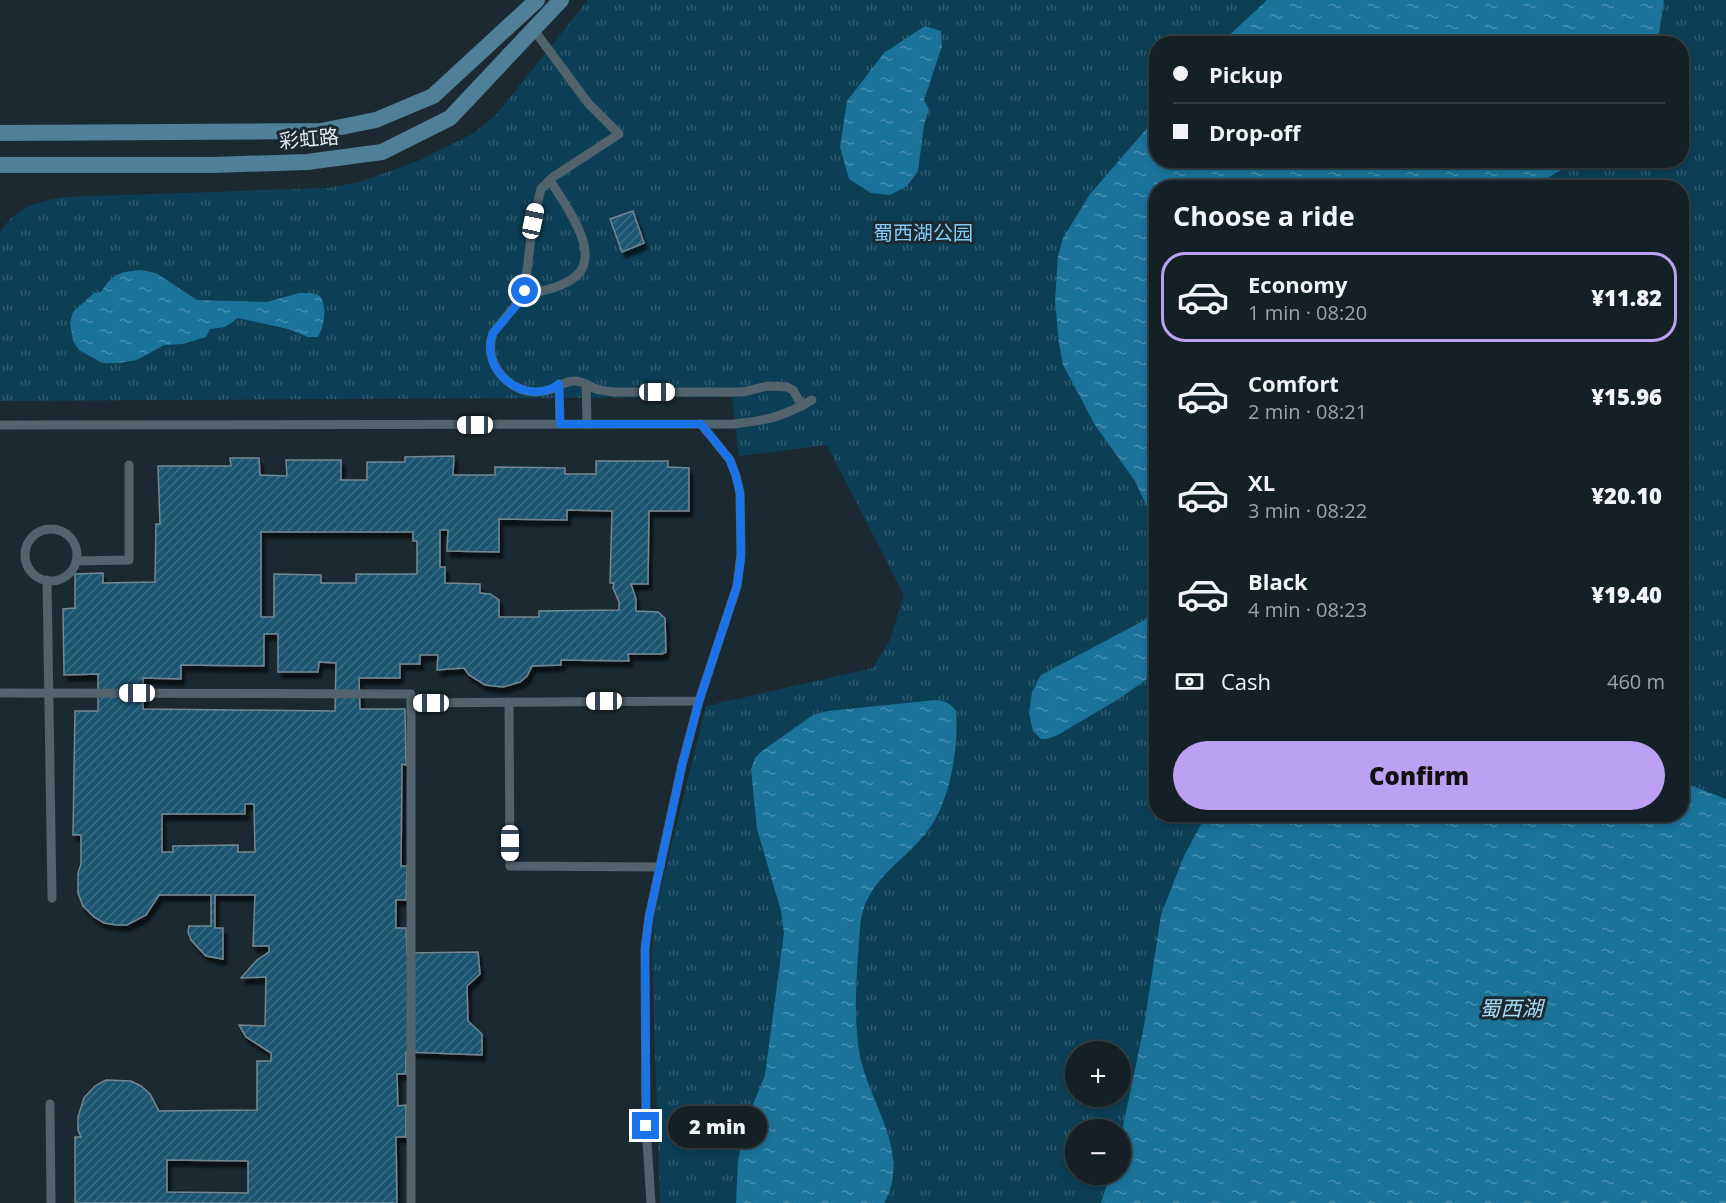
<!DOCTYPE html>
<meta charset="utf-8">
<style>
:root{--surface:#142026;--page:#1d282e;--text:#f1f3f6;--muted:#9da3a7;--line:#333e43;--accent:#bca0f2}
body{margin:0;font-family:"Open Sans","Noto Sans SC",sans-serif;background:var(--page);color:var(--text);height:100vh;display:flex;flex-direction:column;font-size:22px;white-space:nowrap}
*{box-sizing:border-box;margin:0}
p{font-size:20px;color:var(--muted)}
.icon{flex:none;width:33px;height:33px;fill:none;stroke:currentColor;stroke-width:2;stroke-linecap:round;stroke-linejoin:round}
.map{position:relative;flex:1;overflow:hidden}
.drawer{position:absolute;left:1149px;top:180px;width:540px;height:642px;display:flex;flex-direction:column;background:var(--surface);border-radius:24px;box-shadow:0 3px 9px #0003,0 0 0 2px var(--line)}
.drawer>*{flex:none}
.top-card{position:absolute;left:1149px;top:36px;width:540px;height:132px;border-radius:24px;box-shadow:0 3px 9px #0003,0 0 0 2px var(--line);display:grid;align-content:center;height:132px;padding:0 24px;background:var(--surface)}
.buttons{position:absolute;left:1065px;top:1041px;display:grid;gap:12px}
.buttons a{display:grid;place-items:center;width:66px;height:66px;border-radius:50%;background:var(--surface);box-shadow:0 3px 9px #0003,0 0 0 2px var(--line);font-size:30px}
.end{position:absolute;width:27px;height:27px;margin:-14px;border:8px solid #1a73e8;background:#fff;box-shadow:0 0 0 3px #fff}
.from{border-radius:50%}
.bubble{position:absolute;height:42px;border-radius:21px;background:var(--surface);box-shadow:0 3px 9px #0003,0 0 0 2px var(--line);font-size:20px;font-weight:800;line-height:42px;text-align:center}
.car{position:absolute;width:18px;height:36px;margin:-18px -9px;border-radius:8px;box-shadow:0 0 4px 2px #0007;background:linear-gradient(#fff 24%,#345 0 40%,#fff 0 76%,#345 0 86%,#fff 0)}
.top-card b{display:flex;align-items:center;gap:21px;height:57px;font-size:22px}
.top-card b+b{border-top:2px solid var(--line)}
.top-card i{width:15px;height:15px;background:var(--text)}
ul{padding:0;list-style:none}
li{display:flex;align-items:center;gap:18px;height:90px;margin:0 12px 9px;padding:0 12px;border:3px solid transparent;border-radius:24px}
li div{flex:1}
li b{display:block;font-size:22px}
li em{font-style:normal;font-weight:800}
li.selected{border-color:var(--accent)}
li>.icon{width:54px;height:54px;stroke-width:1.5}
h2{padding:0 24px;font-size:27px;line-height:72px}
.pay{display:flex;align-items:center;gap:15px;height:66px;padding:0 24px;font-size:22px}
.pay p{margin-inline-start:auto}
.action{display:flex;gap:12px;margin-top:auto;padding:12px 24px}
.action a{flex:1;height:69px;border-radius:36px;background:var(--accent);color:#111;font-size:24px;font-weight:800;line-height:69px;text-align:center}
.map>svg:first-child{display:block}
.park{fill:url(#park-tufts);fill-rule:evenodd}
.water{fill:url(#water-ripples)}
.building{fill:url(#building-hatch);stroke:#768791;stroke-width:1.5;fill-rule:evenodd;filter:url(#shadow)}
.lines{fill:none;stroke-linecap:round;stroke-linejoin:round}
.service{stroke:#52636d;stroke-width:9}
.secondary{stroke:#508098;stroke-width:16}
.route{stroke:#1a73e8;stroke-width:8}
.labels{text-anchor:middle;stroke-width:6;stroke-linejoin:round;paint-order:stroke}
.street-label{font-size:20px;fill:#e0eaef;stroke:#1b2a32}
.park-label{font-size:20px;fill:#82ccf3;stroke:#1b2a32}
.water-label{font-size:21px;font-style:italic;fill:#abdaf5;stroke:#1b2a32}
</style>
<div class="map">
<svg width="1726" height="1203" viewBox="0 0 1726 1203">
<defs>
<pattern id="park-tufts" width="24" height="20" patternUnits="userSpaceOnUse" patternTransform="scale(1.5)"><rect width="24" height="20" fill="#0c3f55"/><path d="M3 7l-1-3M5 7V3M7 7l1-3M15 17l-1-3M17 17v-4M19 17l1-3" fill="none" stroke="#2f5b6e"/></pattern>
<pattern id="water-ripples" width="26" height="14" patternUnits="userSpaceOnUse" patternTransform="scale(1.5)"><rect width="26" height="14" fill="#1b739a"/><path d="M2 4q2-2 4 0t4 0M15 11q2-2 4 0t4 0" fill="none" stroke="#478ead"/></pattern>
<pattern id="building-hatch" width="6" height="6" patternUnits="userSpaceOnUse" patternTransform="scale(1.5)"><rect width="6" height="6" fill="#1a5470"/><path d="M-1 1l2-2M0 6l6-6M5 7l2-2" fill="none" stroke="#3b6d85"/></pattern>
<filter id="shadow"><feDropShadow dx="3.5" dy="6" stdDeviation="1.5" flood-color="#0009"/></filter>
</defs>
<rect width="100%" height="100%" fill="#1b2a32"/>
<path class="park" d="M588 0H1726V1203H660L652 958 654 916 706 706 873 668 890 640 904 595 827 445 739 456 732 397 0 401V233C15 207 38 201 66 197L327 188 360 182 418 161 474 133 496 115ZM1156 44H1682V160H1156ZM1156 188H1682V814H1156ZM1076 1052H1120V1096H1076ZM1076 1130H1120V1174H1076Z"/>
<g class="water">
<path d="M1267 0H1664L1659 33 1655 43H1221Z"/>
<path d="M925 26 941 31 942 46 924 100 929 109 924 125 918 171 907 186 890 195 871 193 849 179 840 147 847 101 884 53Z"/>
<path d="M1156 118V160L1576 161 1549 177 1539 187 1156 188V526L1135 481 1095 425 1063 365 1059 344 1055 300 1058 256 1063 238 1090 194Z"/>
<path d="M141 270 156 273 197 300 267 302 299 293H312L320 296C328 308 324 325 318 337H308L288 329 238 318 225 327 210 329 206 337 183 344 164 345 137 360 119 363H102L79 350 73 341 70 323 73 312 94 293 101 292C113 273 120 272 141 270Z"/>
<path d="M1156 610V673L1117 700 1056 736 1046 739H1041L1033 731 1029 713 1032 692 1041 675 1143 621Z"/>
<path d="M936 700C945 701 951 703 956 711 959 748 950 804 926 833 900 865 863 882 860 928 857 968 853 1011 859 1051 867 1101 913 1152 884 1203H736L738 1161 745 1124 765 1075 784 933 781 911 757 829 751 769 755 758 762 751 813 715 828 711Z"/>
<path d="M1682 776 1692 786 1726 799V1203H1101L1110 1175 1120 1174 1121 1136 1144 1026 1161 915 1184 856 1206 815 1682 814Z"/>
</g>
<g class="building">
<path d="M633 211 644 243 622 252 610 219Z"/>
<path d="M454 456 453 475H495V467L565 468V474H596V461H668V467L689 468V511H649L648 584H631L636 599V611L658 612 665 618 666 652 662 654H628L629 661 561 660V665L532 666 527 676 520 682 503 687 485 685 469 675 464 668 437 670 438 655H420V664H400V678H359L360 709H405L406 765 402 764 401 866H407L406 900H396V928H406L407 953 478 952 480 974 467 986 468 1021 482 1034V1055L406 1052V1074H397L398 1106 406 1105V1137H396L397 1203H75V1137H81L78 1130V1117L84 1098 95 1086 106 1080 131 1081 141 1086 150 1094 159 1111 257 1110V1061H271V1053L246 1037 239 1025 265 1026 266 977 241 978 257 960 269 952V946H253L255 895H215V928H223V959L206 956 191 940 188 932 189 926H211V895H159L146 915 127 925H117L104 923 94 917 83 906 78 893V873L81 864V835H73L75 711H98V674L64 675 63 609 75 608V574L103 573V583L155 582 156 524H160L158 466H231L230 458H259L260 475 287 476 286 460H341V480H367V462H405V457ZM567 510 612 511 610 583H614L613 588 619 602V610L539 611V617H499V600L490 594 480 593V584L445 583V567H440V530H448L447 551 499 552V519L567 520ZM261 532H413V541H417V574H356V583H321V575L274 574V617H261ZM264 634H278V672H318L319 662 336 663 335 711 143 709V678L181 679V665L264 666ZM245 804H254L255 852H238V845L173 846V852H162V814H245ZM167 1160 248 1161V1193L167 1192Z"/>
</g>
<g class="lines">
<g class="service">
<path d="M534 30 588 103 619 134 553 177 541 189 533 221 524 295 493 333C489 345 490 358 497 369 508 387 528 396 549 390 558 387 564 381 575 381 583 381 589 386 596 389 602 391 609 391 615 392H743L768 386 787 387 793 390 802 406"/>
<path d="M524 295C541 291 562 288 576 276 603 253 563 202 550 180"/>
<path d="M559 384 560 424"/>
<path d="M586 384 587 424"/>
<path d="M0 425 734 424C769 420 782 417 812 400"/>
<circle cx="51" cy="555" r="26"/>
<path d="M77 561 129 560V465"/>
<path d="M47 580 52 898"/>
<path d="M0 693 411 694V1203"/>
<path d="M509 702 510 866 660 867"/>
<path d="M411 703 699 701 737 586 741 554 740 493 736 476 730 460 701 424"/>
<path d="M50 1104 51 1203"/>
<path d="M651 1203 646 1126 645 949 649 917 682 765 699 701"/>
</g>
<g class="secondary">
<path d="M0 133 321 131 376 120 433 96 537 0"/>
<path d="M0 165H211L307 162 382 152 450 118 561 0"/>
</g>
</g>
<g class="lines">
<path class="route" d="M525 291 522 299 493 333C478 371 526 408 559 384L560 424H701L730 460 736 476 740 493 741 558 737 586 699 701 682 765 649 917 645 949 646 1126"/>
</g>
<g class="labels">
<g class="street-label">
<text transform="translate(309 139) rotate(-5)" y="7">彩虹路</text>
</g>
<g class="park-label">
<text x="923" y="240">蜀西湖公园</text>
</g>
<g class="water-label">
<text x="1511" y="1016">蜀西湖</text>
</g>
</g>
</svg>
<div class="buttons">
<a>+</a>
<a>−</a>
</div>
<i class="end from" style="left:525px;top:291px"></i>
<i class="end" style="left:646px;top:1126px"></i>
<div class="bubble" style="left:668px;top:1106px;width:99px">2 min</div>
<i class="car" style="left:533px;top:221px;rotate:12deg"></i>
<i class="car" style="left:657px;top:392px;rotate:90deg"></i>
<i class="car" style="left:475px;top:425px;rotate:270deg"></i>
<i class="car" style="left:137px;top:693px;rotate:270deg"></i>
<i class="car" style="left:604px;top:701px;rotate:270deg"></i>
<i class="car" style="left:431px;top:703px;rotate:270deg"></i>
<i class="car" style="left:510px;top:843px;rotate:180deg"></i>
<div class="top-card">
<b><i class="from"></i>Pickup</b>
<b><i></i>Drop-off</b>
</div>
<section class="drawer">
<h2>Choose a ride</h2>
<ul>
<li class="selected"><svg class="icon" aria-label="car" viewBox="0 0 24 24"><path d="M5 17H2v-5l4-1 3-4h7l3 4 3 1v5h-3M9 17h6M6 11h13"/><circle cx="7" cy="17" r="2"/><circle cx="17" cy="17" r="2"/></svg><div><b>Economy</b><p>1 min · 08:20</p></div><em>¥11.82</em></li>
<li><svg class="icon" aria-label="car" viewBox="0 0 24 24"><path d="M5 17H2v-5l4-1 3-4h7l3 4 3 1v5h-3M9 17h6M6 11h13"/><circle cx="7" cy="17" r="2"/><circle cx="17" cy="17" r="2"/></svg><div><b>Comfort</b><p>2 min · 08:21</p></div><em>¥15.96</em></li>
<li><svg class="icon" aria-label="car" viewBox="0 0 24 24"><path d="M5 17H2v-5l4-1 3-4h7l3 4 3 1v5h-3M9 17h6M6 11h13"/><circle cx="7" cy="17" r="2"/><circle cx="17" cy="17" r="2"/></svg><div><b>XL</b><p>3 min · 08:22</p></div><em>¥20.10</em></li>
<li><svg class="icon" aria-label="car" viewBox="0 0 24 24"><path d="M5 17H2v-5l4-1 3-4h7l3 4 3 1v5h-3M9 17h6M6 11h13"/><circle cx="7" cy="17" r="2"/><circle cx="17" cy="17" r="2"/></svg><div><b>Black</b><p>4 min · 08:23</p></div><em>¥19.40</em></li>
</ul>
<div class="pay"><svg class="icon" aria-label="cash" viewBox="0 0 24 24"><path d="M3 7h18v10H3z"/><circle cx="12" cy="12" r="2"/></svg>Cash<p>460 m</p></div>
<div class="action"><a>Confirm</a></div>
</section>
</div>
